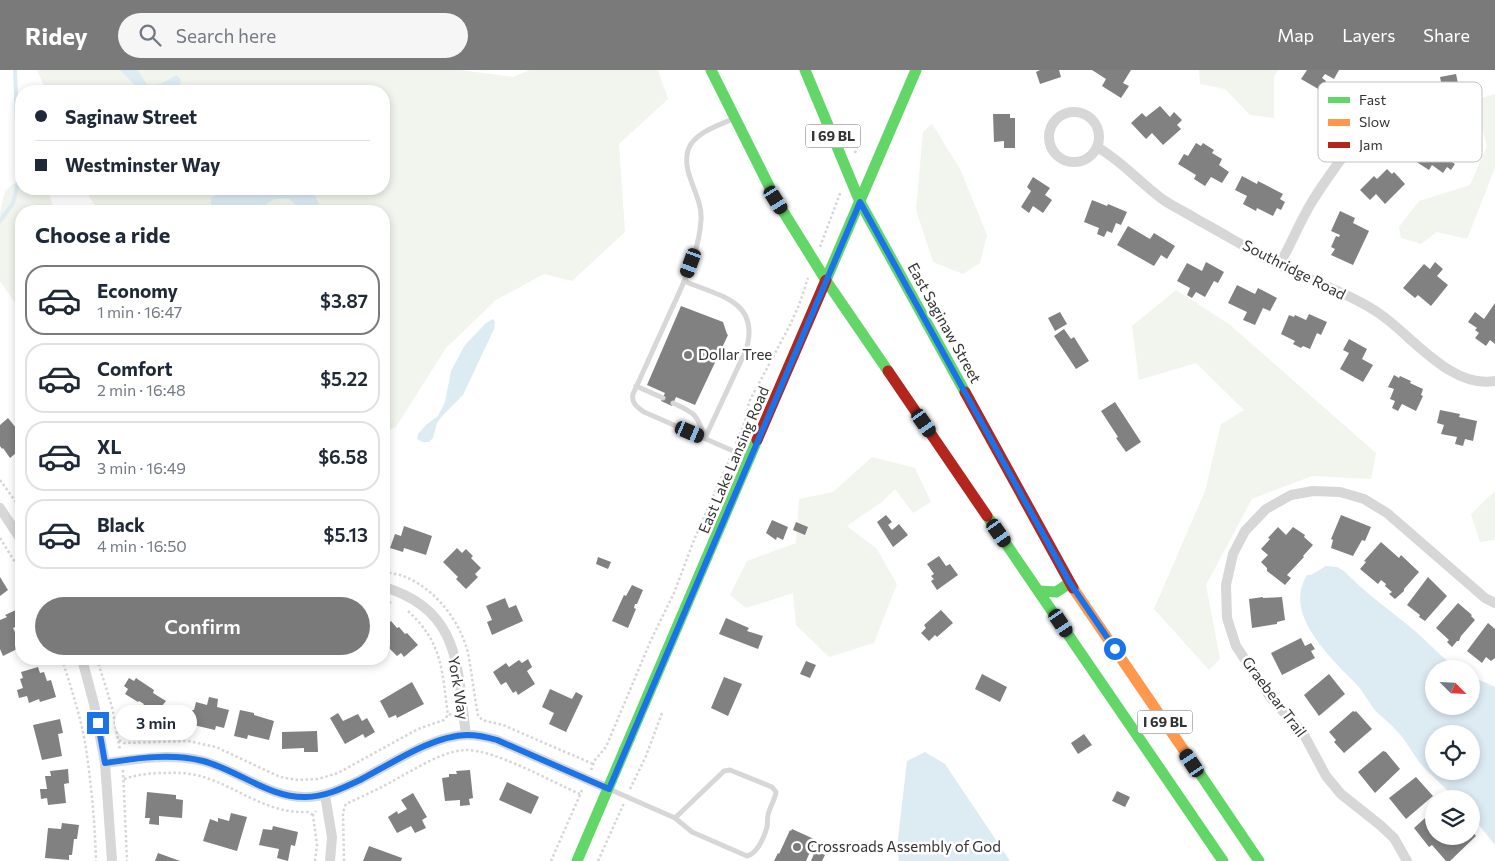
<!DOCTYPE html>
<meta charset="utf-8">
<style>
:root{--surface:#fff;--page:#f6f6f7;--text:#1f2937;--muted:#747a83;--line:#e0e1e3;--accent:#7a7a7a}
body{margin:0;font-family:Commissioner,sans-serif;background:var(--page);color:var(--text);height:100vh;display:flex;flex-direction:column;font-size:19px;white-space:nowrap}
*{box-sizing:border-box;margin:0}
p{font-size:16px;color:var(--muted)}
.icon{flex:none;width:28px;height:28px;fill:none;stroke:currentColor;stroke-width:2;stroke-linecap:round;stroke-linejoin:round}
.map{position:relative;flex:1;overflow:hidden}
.sheet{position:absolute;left:15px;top:135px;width:375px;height:460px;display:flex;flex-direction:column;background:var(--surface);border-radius:20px;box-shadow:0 2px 8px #0003}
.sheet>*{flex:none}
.guide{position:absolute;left:15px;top:15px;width:375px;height:110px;border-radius:20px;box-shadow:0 2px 8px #0003;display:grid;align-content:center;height:110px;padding:0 20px;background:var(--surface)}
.needle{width:32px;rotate:114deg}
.tools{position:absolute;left:1425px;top:590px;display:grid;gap:10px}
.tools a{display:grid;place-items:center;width:55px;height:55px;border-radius:50%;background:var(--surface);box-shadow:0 2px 8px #0003;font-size:25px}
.end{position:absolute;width:22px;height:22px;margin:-11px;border:6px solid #1a73e8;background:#fff;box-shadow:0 0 0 2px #fff}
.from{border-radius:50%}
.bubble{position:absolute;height:35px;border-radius:18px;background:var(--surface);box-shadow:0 2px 8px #0003;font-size:16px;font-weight:600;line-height:35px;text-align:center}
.car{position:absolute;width:15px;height:30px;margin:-15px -8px;border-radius:6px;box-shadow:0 0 4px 1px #0007;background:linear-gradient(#222 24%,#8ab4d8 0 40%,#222 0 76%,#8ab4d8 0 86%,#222 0)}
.guide b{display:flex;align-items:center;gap:18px;height:48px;font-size:19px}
.guide b+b{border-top:1px solid var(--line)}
.guide i{width:12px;height:12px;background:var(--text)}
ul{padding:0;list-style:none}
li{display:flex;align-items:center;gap:15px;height:70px;margin:0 10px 8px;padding:0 10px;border:2px solid var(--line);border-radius:20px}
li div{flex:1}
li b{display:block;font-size:19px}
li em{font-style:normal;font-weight:600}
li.current{border-color:var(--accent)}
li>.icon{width:45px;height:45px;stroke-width:1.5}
h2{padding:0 20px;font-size:22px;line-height:60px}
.cta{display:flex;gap:10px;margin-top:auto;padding:10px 20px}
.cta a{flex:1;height:58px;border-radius:30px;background:var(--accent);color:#fff;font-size:20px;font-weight:600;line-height:58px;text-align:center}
header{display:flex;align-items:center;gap:30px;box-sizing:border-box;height:70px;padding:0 25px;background:var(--accent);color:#fff}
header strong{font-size:24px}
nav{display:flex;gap:28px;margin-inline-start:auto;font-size:18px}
.search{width:350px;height:45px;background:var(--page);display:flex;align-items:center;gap:12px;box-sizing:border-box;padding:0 18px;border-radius:28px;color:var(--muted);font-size:19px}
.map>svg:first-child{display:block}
.green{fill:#f1f5ed}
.water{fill:#ddebf3;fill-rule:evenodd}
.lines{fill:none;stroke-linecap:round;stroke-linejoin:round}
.stream{stroke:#ddebf3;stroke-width:4}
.building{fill:#818181}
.path{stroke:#d6d6d6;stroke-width:2.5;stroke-dasharray:2.5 2.5;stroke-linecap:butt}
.lane{stroke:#d7d7d7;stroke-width:5}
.street{stroke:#d7d7d7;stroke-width:10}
.fast{stroke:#63d668;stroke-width:11}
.slow{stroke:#ff974d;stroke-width:11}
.jam{stroke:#b3261e;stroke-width:11}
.route{stroke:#1a73e8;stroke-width:6}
.poi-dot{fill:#7a7a7a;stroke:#fff;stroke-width:2}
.labels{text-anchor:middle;stroke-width:5;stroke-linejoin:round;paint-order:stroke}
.shield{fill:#fff;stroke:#707070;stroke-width:1}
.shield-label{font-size:14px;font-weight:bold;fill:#333}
.street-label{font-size:15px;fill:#333;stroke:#fff}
.poi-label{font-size:15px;fill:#333;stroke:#fff;text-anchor:start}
.key{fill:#fff;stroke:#c2c2c2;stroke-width:1}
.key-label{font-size:14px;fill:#333}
</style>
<header>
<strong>Ridey</strong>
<div class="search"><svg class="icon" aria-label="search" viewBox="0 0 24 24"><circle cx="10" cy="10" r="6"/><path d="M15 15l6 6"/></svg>Search here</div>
<nav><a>Map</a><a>Layers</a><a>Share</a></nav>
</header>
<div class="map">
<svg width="1495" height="791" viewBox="0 0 1495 791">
<rect width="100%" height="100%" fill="#fff"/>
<g class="green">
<path d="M37 0H460L513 7 530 0H658L668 29 619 74 625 162 572 211 544 204 496 230 446 278 396 357 384 362V141H98L85 119H384V21H46Z"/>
<path d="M1199 0H1279L1274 6V48L1250 45 1225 19 1200 14Z"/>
<path d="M1495 24V98L1467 169 1437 162 1421 174 1401 168 1399 157 1419 131 1470 115 1487 76 1474 30Z"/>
<path d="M932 54 960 99 987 165 980 193 963 204 933 192 916 140 923 62Z"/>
<path d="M21 108V119H48L54 141H21V241L0 211V143L5 121Z"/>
<path d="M1176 220 1229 254 1376 383 1371 409 1312 406 1252 429 1206 515 1220 589 1209 600 1154 539 1205 421 1221 354 1244 340 1196 293 1139 310 1132 256Z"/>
<path d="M872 387 915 398 931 432 913 443 895 419 883 431 847 456 877 479 897 514 874 573 829 587 796 555 793 523 746 538 730 525 747 491 796 473 799 429 833 422Z"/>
<path d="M1495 421V470L1480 472 1471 444Z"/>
</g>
<g class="water">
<path d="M120 0H137L147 14C162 17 164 11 177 5L181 10 179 21H141Z"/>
<path d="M270 119H312L322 141H300L295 134 288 128 275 129 254 141H214L211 134V128C230 116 251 129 270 119Z"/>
<path d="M493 249 495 252 494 259 463 325 443 345 437 353 433 368 429 372H423L417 369 418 364 426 355 438 346 445 332 451 301 465 275 486 253Z"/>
<path d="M1326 496 1337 497 1344 501C1365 523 1391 541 1415 561 1429 573 1442 588 1458 599H1434V636H1471V606L1495 617V775L1471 745V729H1455C1445 716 1431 706 1421 694 1412 683 1406 670 1396 660 1389 652 1381 647 1374 639 1368 631 1363 621 1356 614 1331 588 1282 544 1307 505H1311ZM1434 664H1471V701H1434Z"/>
<path d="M925 682 945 694 1010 791H899L897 777 907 691Z"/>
</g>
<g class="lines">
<path class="stream" d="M0 151 13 133 19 109 15 0"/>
</g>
<g class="building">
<path d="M1040 0H1059L1061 7 1040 14 1036 2Z"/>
<path d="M1092 0H1131L1123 13 1129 16 1121 28 1102 16 1106 9Z"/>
<path d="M1307 0H1339L1334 9 1325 4 1322 8 1326 11 1320 20 1301 9Z"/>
<path d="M1456 4 1459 18H1463L1465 28 1455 30 1457 40 1438 43 1434 23 1443 22 1440 7Z"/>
<path d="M1160 36 1170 47 1174 42 1182 50 1177 55 1181 59 1163 75 1152 63 1146 69 1131 53 1142 43 1146 47Z"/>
<path d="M993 44H1010V48H1015V78H1004V71L994 72Z"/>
<path d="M1442 62 1461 74 1450 91 1455 94 1451 100 1447 97 1443 103 1432 95 1429 100 1415 91 1426 74 1432 77Z"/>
<path d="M1196 73 1201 76 1203 73 1214 80 1212 83 1222 89 1219 95 1229 102 1222 113 1211 107 1205 116 1194 109 1196 105 1178 94 1184 84 1188 86Z"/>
<path d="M1387 99 1392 104 1394 102 1405 114 1385 134 1376 124 1370 130 1360 120 1374 106 1377 109Z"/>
<path d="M1242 106 1257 114 1258 111 1283 124 1280 129 1285 132 1281 140 1277 138 1273 146 1257 138 1256 141 1243 134 1247 126 1235 120Z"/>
<path d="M1033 107 1050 118 1045 125 1052 130 1043 143 1033 136 1029 143 1021 137 1031 121 1027 117Z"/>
<path d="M1092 130 1107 136 1108 134 1127 142 1121 155 1116 153 1112 163 1107 161 1104 167 1097 164 1099 158 1084 152Z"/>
<path d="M1340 141 1355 148 1353 153 1369 161 1353 195 1331 185 1335 179 1331 177 1336 166 1339 167 1340 165 1331 161Z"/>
<path d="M1128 156 1150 169 1154 163 1175 176 1167 189 1161 185 1154 196 1117 175Z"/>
<path d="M1206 192 1224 202 1218 213 1214 211 1205 227 1196 222 1192 228 1187 225 1190 218 1177 211 1187 193 1202 201Z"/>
<path d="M1435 192 1443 199 1437 206 1448 215 1431 236 1418 225 1415 228 1403 218 1424 194 1430 199Z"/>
<path d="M1237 215 1255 224 1258 218 1277 228 1270 241 1263 238 1255 255 1243 250 1247 242 1228 233Z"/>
<path d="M1495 233V274L1490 270 1486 276 1475 268 1479 263 1475 260 1477 258 1468 252 1475 242 1484 249Z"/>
<path d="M681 236 723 252 727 264 728 265 695 335 676 327 672 336 661 331 665 323 647 315Z"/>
<path d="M1060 242 1067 254 1055 261 1048 248Z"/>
<path d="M1309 244 1327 252 1321 265 1317 263 1310 279 1303 276 1301 278 1293 274 1295 271 1281 264 1289 245 1294 247 1295 245 1306 250Z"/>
<path d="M1064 259 1071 269 1074 267 1089 291 1076 299 1054 266Z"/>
<path d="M1349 269 1367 279 1362 289 1373 295 1363 312 1340 299 1349 283 1343 280Z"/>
<path d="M1394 305 1399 308 1400 306 1411 311 1410 313 1423 319 1421 325 1423 326 1416 341 1402 334 1398 341 1392 338 1395 331 1390 329 1394 319 1388 317Z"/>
<path d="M1115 332 1141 372 1126 382 1116 368 1118 367 1101 341Z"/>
<path d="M1440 340 1460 344 1459 347 1477 351 1473 371 1465 369 1463 376 1455 374 1457 367 1441 364 1444 355 1437 353Z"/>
<path d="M8 348 21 364V379L10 388 3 378 2 379 0 376V355Z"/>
<path d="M886 445 892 452 888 455 892 460 899 454 908 465 893 477 877 452Z"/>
<path d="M1341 445 1371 457 1365 471 1362 470 1353 486 1331 478 1333 470 1331 469Z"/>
<path d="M772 450 788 457 783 470 777 467 776 470 766 463Z"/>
<path d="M796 452 808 457 805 465 793 460Z"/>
<path d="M404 456 432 466 426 485 404 478 403 482 390 478 395 464 401 466Z"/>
<path d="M1278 457 1286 465 1293 457 1305 465 1304 467 1313 475 1303 486 1304 487 1287 505 1291 508 1285 515 1267 501V498L1261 492 1268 485 1261 479 1270 469 1268 468Z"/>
<path d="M1381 472 1399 488 1401 485 1419 502 1404 519V521L1395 529 1389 524 1392 522 1385 516 1386 514 1381 510 1378 514 1360 499 1366 492 1364 491Z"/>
<path d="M457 478 462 483 466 479 473 486 471 488 481 498 475 504 478 507 466 519 456 509 458 507 443 492Z"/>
<path d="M939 486 946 496 950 494 958 505 937 520 931 511 934 509 931 506 934 504 927 494Z"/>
<path d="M598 487 611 492 608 499 596 494Z"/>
<path d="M0 507 8 520 0 526Z"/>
<path d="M1428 507 1447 526 1425 551 1419 547 1420 545 1407 535Z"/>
<path d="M632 515 643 520 637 534H635L634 538 636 539 628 558 612 551 624 525 626 526Z"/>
<path d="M1263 527V528L1282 527 1285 550 1277 552V554L1252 558 1249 529Z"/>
<path d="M505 528 509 538 516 535 523 551 492 565 487 552 492 550 486 536Z"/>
<path d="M1458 533 1472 545 1471 546 1475 550 1461 566 1459 571H1457L1452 577 1447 572 1449 570 1436 558Z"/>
<path d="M18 539 21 546V554L13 558 16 564 19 563 21 573 17 575 19 578 3 586 0 579V550L7 547 5 545Z"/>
<path d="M941 540 953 553 937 567 935 565 929 571 921 563 926 558 924 555Z"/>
<path d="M726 548 749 558 747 561 763 566 758 579 719 564Z"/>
<path d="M391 551 397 558 399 557 405 564 407 563 418 575 404 587 401 583 397 586 384 573V557Z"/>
<path d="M1488 553 1495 559V588L1491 591 1486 587 1482 593 1467 581Z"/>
<path d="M1301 568 1305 576 1311 573 1315 579 1311 581 1315 588 1282 605 1271 583Z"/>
<path d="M528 589 532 597 527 601 535 614 518 625 516 621 513 623 506 612 501 615 493 602 506 593 509 597 519 590 522 593Z"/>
<path d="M806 591 816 595 810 608 800 604Z"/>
<path d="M38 597 40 603 44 602 47 611 51 610 56 627 40 632 39 629 29 633 27 626 19 628 17 620 23 618 20 609 23 608 21 602Z"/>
<path d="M982 604 1007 617 1000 632 975 619Z"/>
<path d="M1329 604 1345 624 1319 646 1304 625Z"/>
<path d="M724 607 742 614 728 646 711 638Z"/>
<path d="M129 608 134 611 136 608 154 620 153 623 166 631 153 647 141 639 144 634 139 631 138 632 125 624 128 619 124 616Z"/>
<path d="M412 612 424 634 397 648 396 645 389 648 380 631Z"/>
<path d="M550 619 572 629 576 622 583 626 566 662 549 654 554 643 542 637Z"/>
<path d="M209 627 218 629 217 637 229 640 224 658 216 656 215 660 189 654 192 640H194L196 632 207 635Z"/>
<path d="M240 640 254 643V645L274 651 269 670 248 665 247 669 234 666Z"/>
<path d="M1353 641 1355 642 1356 641 1372 659 1344 683 1334 672 1336 670 1329 662Z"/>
<path d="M338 643 343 651 358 644 362 651 367 648 375 662 365 668 363 664 345 674 330 648Z"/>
<path d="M60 649 63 663 58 664 62 686 42 690 33 655Z"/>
<path d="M317 661 318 682H304V678L282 679V662Z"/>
<path d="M1084 664 1092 675 1078 684 1071 673Z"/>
<path d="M1383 681 1386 682 1400 699 1375 723 1358 702Z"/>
<path d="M68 699 69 713 64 714 66 733 48 735 47 728 41 729 40 719H47L45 706H51L50 701Z"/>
<path d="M470 700 473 728 469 729 470 735 460 736V730L445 731 442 708 449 707V704H457L456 701Z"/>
<path d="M1416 707 1433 726 1406 749 1389 728Z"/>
<path d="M507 712 539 727 531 744 499 730Z"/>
<path d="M1117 721 1130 727 1125 737 1112 731Z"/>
<path d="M147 722 176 725V729L183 730 182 748 159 746V755L149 754 150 748H145Z"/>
<path d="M413 723 427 747 422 750 426 758 415 763 411 756 397 763 388 747 397 741 398 744 407 739 401 730Z"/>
<path d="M1434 740V766H1471V760L1476 766 1450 791H1446L1432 775 1429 777 1414 758Z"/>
<path d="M231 743 247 747 237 781 203 771 210 749 218 752V748L229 751Z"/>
<path d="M62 753 79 755 77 769H74L72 785H69V790L45 788 48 758 61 759Z"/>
<path d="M273 756 298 762 295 776 291 775 288 791 277 788 279 779 259 775 263 759 272 760Z"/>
<path d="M792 759 814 769 815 771 806 791H774L778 783 779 784 790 760 791 761Z"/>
<path d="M369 776 402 788 401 791H363Z"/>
<path d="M815 781 825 785 822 791H811Z"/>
<path d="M158 783 180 791H155Z"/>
</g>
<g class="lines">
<g class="path">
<path d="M855 83 860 68"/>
<path d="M820 177 841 121"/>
<path d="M736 374 746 348 749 332 790 255 799 235 808 208"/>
<path d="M0 410 21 439"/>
<path d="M0 468 21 502"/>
<path d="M384 502C390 503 397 504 403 506 435 518 460 551 468 583 472 604 474 625 478 645L482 650 503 655 593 694"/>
<path d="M384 531 392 533"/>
<path d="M408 541C443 573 442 601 448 646"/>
<path d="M62 589C72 621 83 653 87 686 92 721 95 756 96 791"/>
<path d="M97 589 112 637 120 680"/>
<path d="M119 670 124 673 188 671 216 677 280 707 298 710 318 709 338 703 418 659 444 650 449 644 453 645"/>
<path d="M123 700 127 791"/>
<path d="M591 700 595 690 606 677 651 570 674 523 694 470 730 388"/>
<path d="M124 709C136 705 145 704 158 703 171 703 183 702 196 705 235 714 264 744 308 742L313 745"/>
<path d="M630 719 646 686 662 643"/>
<path d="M315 791 317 775 313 745 316 741"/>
<path d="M344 791 343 742 346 734C363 726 381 718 398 708 419 697 441 682 465 680 494 679 552 712 580 724"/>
<path d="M551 791 583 718"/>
<path d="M598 791 624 733"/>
</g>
<g class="lane">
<path d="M735 48C720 55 694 62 688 80 681 104 703 126 701 150 699 184 682 216 668 247 656 273 645 298 633 324 631 333 637 337 644 342L747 387"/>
<path d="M684 211C719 226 761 231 746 280L705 368"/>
<path d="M636 316 663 328"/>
<path d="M673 333C695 343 697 344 705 368"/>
<path d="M609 719 675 748 692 762 747 786C758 783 764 767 767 757 768 753 767 749 768 745 770 736 775 730 776 722L772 717 730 700 724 701 675 748"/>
</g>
<g class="street">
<circle cx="1379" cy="40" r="23"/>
<circle cx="1074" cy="67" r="25"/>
<path d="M1097 77C1122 91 1141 114 1165 131 1176 138 1187 143 1198 150 1226 165 1253 182 1281 196 1312 211 1353 225 1380 244 1412 266 1451 319 1495 311"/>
<path d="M1279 195C1292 173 1301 148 1315 127 1330 103 1348 81 1363 57"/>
<path d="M0 438 21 470"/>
<path d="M384 517C461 540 457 597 466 665"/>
<path d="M82 589 94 634 105 693 112 791"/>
<path d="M105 693C137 689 171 683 203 691 238 700 269 728 306 727 325 727 343 718 360 710 389 695 434 665 467 665 477 665 487 667 497 670L609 719"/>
<path d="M325 725 332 767 330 791"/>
<path d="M1407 791 1394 768 1380 755 1341 724 1326 706 1303 663 1270 627 1236 576 1227 548 1226 515 1233 484 1245 461 1266 439 1291 425 1313 421 1340 422 1364 429 1387 443 1485 528 1495 533"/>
</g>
<g class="fast">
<path d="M711 0 776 130 827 212 888 301"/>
<path d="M805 0 860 132 965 322"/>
<path d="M826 210 916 0"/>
<path d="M987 446 1223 791"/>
<path d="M1039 521 1056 522 1070 513"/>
<path d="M1194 695 1259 791"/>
<path d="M577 791 757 370"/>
</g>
<path class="slow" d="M1073 518 1194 695"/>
<g class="jam">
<path d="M888 301 987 446"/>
<path d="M965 322 1073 518"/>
<path d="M757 370 826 210"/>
</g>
</g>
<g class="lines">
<path class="route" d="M98 653 105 693C137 688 171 683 203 691 238 700 269 728 306 727 325 727 343 718 360 710 389 695 434 665 467 665 478 665 487 667 497 670L609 719 860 132 1070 513 1115 579"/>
</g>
<g class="poi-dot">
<circle cx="688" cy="285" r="5"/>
<circle cx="797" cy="777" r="5"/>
</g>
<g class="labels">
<g class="shield">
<rect x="805.5" y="54.5" width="55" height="23" rx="4"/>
<rect x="1137.5" y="640.5" width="55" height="23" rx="4"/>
</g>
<g class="shield-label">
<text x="833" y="71">I 69 BL</text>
<text x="1165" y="657">I 69 BL</text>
</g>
<g class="street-label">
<text transform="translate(1294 200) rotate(27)" y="5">Southridge Road</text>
<text transform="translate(944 253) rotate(61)" y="5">East Saginaw Street</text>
<text transform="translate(734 390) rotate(-67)" y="5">East Lake Lansing Road</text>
<text transform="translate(458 618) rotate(81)" y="5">York Way</text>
<text transform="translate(1274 627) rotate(53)" y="5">Graebear Trail</text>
</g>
<g class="poi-label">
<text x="698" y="290">Dollar Tree</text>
<text x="807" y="782">Crossroads Assembly of God</text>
</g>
</g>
<rect x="1318" y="12" width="164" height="80" rx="8" class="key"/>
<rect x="1328" y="27" width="22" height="6" fill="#63d668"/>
<rect x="1328" y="49" width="22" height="7" fill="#ff974d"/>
<rect x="1328" y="72" width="22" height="6" fill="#b3261e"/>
<g class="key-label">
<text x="1359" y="35">Fast</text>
<text x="1359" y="57">Slow</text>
<text x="1359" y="80">Jam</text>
</g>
</svg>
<div class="tools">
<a><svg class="needle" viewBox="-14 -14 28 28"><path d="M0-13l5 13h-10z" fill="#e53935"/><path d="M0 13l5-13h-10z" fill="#747a83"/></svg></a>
<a><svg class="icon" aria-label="locate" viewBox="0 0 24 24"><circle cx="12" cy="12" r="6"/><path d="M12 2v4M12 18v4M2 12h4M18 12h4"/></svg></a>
<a><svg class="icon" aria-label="layers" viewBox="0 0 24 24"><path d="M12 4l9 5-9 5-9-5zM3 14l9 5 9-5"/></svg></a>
</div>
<i class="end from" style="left:1115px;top:579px"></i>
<i class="end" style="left:98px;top:653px"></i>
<div class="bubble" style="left:115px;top:635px;width:82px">3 min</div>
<i class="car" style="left:776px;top:130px;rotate:148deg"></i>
<i class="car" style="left:691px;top:193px;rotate:200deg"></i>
<i class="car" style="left:924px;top:353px;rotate:145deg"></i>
<i class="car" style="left:690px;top:362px;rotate:113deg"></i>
<i class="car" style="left:999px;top:463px;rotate:145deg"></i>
<i class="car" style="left:1061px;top:553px;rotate:146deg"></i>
<i class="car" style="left:1192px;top:693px;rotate:326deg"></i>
<div class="guide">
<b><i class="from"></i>Saginaw Street</b>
<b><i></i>Westminster Way</b>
</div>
<section class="sheet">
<h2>Choose a ride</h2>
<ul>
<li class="current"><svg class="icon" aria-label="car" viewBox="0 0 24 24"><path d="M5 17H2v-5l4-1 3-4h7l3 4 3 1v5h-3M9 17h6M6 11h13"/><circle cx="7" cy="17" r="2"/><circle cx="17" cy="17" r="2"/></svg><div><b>Economy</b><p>1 min · 16:47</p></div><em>$3.87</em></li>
<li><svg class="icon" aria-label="car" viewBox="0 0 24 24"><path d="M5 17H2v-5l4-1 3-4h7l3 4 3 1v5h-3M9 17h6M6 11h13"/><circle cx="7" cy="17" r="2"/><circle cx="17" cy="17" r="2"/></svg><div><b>Comfort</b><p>2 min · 16:48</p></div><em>$5.22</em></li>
<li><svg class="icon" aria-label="car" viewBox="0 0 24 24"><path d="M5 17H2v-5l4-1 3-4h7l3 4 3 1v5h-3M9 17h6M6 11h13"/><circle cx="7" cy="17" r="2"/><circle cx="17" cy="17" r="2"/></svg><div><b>XL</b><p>3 min · 16:49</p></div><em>$6.58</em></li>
<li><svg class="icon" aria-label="car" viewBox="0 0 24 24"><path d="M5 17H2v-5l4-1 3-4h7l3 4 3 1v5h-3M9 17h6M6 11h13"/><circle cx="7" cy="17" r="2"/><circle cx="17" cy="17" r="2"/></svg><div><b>Black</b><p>4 min · 16:50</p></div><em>$5.13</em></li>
</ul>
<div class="cta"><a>Confirm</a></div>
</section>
</div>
